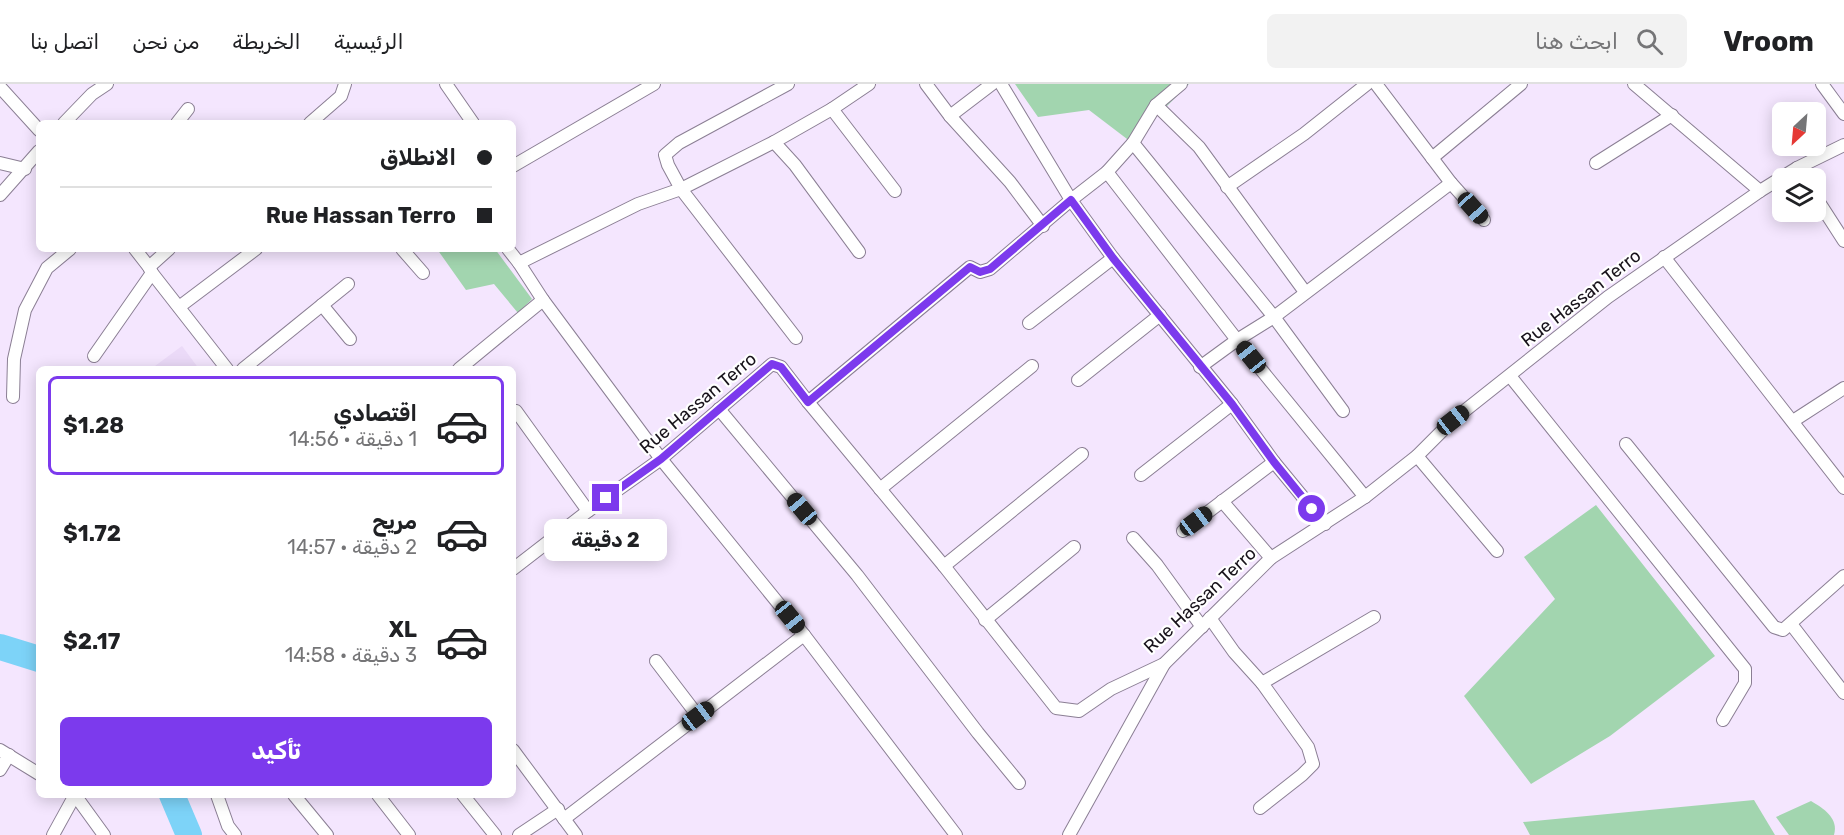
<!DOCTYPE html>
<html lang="ar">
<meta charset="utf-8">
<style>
:root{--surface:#fff;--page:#f2f2f2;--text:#202124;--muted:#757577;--line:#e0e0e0;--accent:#7c3aed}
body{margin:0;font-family:Rubik,Vazirmatn,sans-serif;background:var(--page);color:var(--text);direction:rtl;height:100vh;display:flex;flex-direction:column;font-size:22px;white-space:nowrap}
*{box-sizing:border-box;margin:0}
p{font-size:20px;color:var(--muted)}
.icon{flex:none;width:33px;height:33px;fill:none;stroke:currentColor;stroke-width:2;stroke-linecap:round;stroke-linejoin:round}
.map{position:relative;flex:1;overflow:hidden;direction:ltr}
.details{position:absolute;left:36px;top:282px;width:480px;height:432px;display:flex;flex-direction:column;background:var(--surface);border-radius:9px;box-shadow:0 3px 15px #0003;direction:rtl}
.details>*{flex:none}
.banner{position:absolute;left:36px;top:36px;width:480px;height:132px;border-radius:9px;box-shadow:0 3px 15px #0003;direction:rtl;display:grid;align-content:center;height:132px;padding:0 24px;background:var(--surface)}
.needle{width:39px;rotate:206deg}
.tools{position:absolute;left:1772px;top:18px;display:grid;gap:12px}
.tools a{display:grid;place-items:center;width:54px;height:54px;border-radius:9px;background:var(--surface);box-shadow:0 3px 15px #0003;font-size:30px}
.end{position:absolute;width:27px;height:27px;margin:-14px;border:8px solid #7c3aed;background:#fff;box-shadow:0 0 0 3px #fff}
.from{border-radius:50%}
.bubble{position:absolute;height:42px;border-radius:9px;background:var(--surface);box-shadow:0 3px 15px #0003;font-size:20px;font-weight:700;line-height:42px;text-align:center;direction:rtl}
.car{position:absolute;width:18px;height:36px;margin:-18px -9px;border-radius:8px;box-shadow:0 0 4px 2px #0007;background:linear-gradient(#222 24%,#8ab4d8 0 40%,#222 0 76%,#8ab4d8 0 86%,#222 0)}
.banner b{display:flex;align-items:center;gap:21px;height:57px;font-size:22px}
.banner b+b{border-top:2px solid var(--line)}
.banner i{width:15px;height:15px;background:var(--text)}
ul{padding:10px 0 0;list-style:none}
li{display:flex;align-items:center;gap:18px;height:99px;margin:0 12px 9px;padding:0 12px;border:3px solid transparent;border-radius:9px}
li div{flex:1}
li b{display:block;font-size:22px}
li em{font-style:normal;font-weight:700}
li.on{border-color:var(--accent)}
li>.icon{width:54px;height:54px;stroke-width:1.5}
.primary-button{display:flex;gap:12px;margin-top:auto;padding:12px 24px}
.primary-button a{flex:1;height:69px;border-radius:9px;background:var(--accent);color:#fff;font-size:24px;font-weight:700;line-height:69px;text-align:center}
header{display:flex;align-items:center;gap:36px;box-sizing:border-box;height:84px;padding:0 30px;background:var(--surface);border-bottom:2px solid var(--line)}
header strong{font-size:28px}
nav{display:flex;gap:33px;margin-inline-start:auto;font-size:21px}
.search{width:420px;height:54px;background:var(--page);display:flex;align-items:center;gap:15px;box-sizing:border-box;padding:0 21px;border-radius:9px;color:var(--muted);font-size:22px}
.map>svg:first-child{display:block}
.built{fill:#ebdaf8}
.green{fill:#a2d5af}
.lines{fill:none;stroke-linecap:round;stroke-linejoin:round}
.river{stroke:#7dd3f8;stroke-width:26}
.minor-casing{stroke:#8b7f94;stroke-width:14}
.minor{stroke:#fff;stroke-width:12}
.route{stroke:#7c3aed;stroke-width:8}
.labels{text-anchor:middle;stroke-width:4.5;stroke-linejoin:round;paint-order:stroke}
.street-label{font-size:18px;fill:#18131b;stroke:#fff}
</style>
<header>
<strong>Vroom</strong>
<div class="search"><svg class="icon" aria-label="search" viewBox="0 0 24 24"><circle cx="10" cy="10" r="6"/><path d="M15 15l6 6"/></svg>ابحث هنا</div>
<nav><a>الرئيسية</a><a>الخريطة</a><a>من نحن</a><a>اتصل بنا</a></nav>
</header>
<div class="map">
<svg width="1844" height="751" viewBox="0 0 1844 751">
<rect width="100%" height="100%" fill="#f4e6fe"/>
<path class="built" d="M182 262 199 285H151Z"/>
<g class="green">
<path d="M1015 0H1189L1131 58 1089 26 1038 33Z"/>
<path d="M437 165H495L532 215 518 229 494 200 466 206Z"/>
<path d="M1596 421 1715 572 1610 652 1531 700 1464 612 1555 515 1524 473Z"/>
<path d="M1754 716 1775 751H1530L1523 738Z"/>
<path d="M1811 717C1823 724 1839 734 1834 751H1789L1776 733Z"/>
</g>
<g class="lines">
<g class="river">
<path d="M0 563 39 575"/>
<path d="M172 711 189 751"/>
</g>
<defs>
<g id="minor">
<path d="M446 0 473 39"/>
<path d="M788 0 679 59 665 71 668 81 681 105 796 254"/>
<path d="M869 0 832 25 774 58 681 105 638 120 519 179 543 216 661 375 804 551 956 751"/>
<path d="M926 0 950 32 1010 98 1043 142"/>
<path d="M1001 0 1071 116 1107 88 1237 256 1365 413"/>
<path d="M1376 0 1451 99 1484 136"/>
<path d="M1634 0 1760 107"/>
<path d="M1822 0 1844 30"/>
<path d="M0 3 39 46"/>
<path d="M1156 21 1199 63 1305 208"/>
<path d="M832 25 895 107"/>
<path d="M950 32 992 0"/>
<path d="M64 39 92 10 107 0"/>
<path d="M177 39 188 25"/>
<path d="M310 39 341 12 345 0"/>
<path d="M774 58 795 81 859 168"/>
<path d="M1133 59 1274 233 1343 327"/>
<path d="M1432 74 1521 0"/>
<path d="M0 79 25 85"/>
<path d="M1596 79 1672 31"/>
<path d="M513 82 654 0"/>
<path d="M1797 84 1804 94"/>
<path d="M1107 88 1133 59 1156 21 1181 0"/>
<path d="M1227 103 1304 50 1367 0"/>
<path d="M0 111 39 67"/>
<path d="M1815 112 1844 157"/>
<path d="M135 165 149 183 152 189 227 285"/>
<path d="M402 165 423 189"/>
<path d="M508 165 519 179"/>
<path d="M1664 173 1844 404"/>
<path d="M149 183 169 165"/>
<path d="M322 221 350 255"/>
<path d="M179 223 256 165"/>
<path d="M1029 239 1113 174"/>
<path d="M94 272 152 189"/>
<path d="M1200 283 1237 256 1274 233 1451 99"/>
<path d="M243 285 348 200"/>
<path d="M459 285 543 216"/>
<path d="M1510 292 1745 585V599L1723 636"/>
<path d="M1078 296 1160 231"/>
<path d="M13 313 14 275 25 226 47 184 70 165"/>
<path d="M808 318 970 183 980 188 990 185 1071 116 1113 174 1232 320 1274 378 1325 440"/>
<path d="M719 325 857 491 978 649 1019 699"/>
<path d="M516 327 588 427"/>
<path d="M1793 337 1844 304"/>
<path d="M1626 360 1774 543 1783 546 1844 492"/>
<path d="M1417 372 1497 467"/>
<path d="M1141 391 1232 320"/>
<path d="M880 405 1032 282"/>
<path d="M1222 417 1271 474"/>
<path d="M1183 447 1274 378"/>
<path d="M1133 454 1157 481 1202 543"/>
<path d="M944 482 1082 370"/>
<path d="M513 485 588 427 661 375 772 280 781 283 808 318 944 482 1056 624 1079 627 1111 605 1164 580 1271 474 1365 413 1417 372 1453 336 1608 213 1760 107 1797 84 1844 61"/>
<path d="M1210 534 1234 568 1262 599 1374 533"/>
<path d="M985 536 1074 463"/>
<path d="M1791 540 1844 609"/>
<path d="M656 577 698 632"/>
<path d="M0 666 39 690"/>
<path d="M513 666 576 751"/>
<path d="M0 686 9 671"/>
<path d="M75 711 104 751"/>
<path d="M217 711 228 742 235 751"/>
<path d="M294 711 327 751"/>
<path d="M378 711 409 751"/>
<path d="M463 711 495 751"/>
<path d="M1260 724 1302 691 1313 680 1308 663 1262 599"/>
<path d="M564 735 804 551"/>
<path d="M53 751 75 711"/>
<path d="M519 751 558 725"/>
<path d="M1069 751 1164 580"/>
</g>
</defs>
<use href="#minor" class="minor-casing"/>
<use href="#minor" class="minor"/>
</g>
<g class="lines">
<path class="route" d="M606 414 661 375 772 280 781 283 808 318 970 183 980 188 990 185 1071 116 1113 174 1232 320 1274 378 1312 425"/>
</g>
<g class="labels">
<g class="street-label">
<text transform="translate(1581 214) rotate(-38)" y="6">Rue Hassan Terro</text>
<text transform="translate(698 319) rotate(-40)" y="6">Rue Hassan Terro</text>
<text transform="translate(1200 516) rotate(-43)" y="6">Rue Hassan Terro</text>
</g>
</g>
</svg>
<div class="tools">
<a><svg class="needle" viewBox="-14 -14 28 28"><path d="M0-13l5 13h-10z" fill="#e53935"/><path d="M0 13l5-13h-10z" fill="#757577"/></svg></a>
<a><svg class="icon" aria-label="layers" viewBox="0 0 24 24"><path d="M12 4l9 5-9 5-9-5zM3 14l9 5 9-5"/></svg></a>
</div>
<i class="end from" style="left:1312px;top:425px"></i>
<i class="end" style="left:606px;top:414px"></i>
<div class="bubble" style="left:544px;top:435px;width:123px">2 دقيقة</div>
<i class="car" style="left:1473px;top:124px;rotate:138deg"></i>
<i class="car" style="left:1251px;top:273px;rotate:321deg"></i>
<i class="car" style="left:1453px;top:336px;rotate:52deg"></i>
<i class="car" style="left:802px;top:425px;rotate:320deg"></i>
<i class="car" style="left:1196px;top:437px;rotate:53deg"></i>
<i class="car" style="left:790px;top:533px;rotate:141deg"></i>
<i class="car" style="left:698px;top:632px;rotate:53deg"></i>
<div class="banner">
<b><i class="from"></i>الانطلاق</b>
<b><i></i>Rue Hassan Terro</b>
</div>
<section class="details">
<ul>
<li class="on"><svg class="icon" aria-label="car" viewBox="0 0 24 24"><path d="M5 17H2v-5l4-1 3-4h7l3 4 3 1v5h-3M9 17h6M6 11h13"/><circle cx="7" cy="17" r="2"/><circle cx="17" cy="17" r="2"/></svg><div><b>اقتصادي</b><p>1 دقيقة · 14:56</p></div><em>$1.28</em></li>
<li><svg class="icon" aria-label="car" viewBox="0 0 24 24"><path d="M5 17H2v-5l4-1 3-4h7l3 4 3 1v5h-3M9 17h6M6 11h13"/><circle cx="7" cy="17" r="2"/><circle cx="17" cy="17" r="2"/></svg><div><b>مريح</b><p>2 دقيقة · 14:57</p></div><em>$1.72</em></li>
<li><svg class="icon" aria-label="car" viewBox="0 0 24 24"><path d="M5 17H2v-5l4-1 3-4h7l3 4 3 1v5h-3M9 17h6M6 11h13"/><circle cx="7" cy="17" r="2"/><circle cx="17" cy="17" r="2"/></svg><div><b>XL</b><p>3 دقيقة · 14:58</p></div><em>$2.17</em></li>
</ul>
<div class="primary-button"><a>تأكيد</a></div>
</section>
</div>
